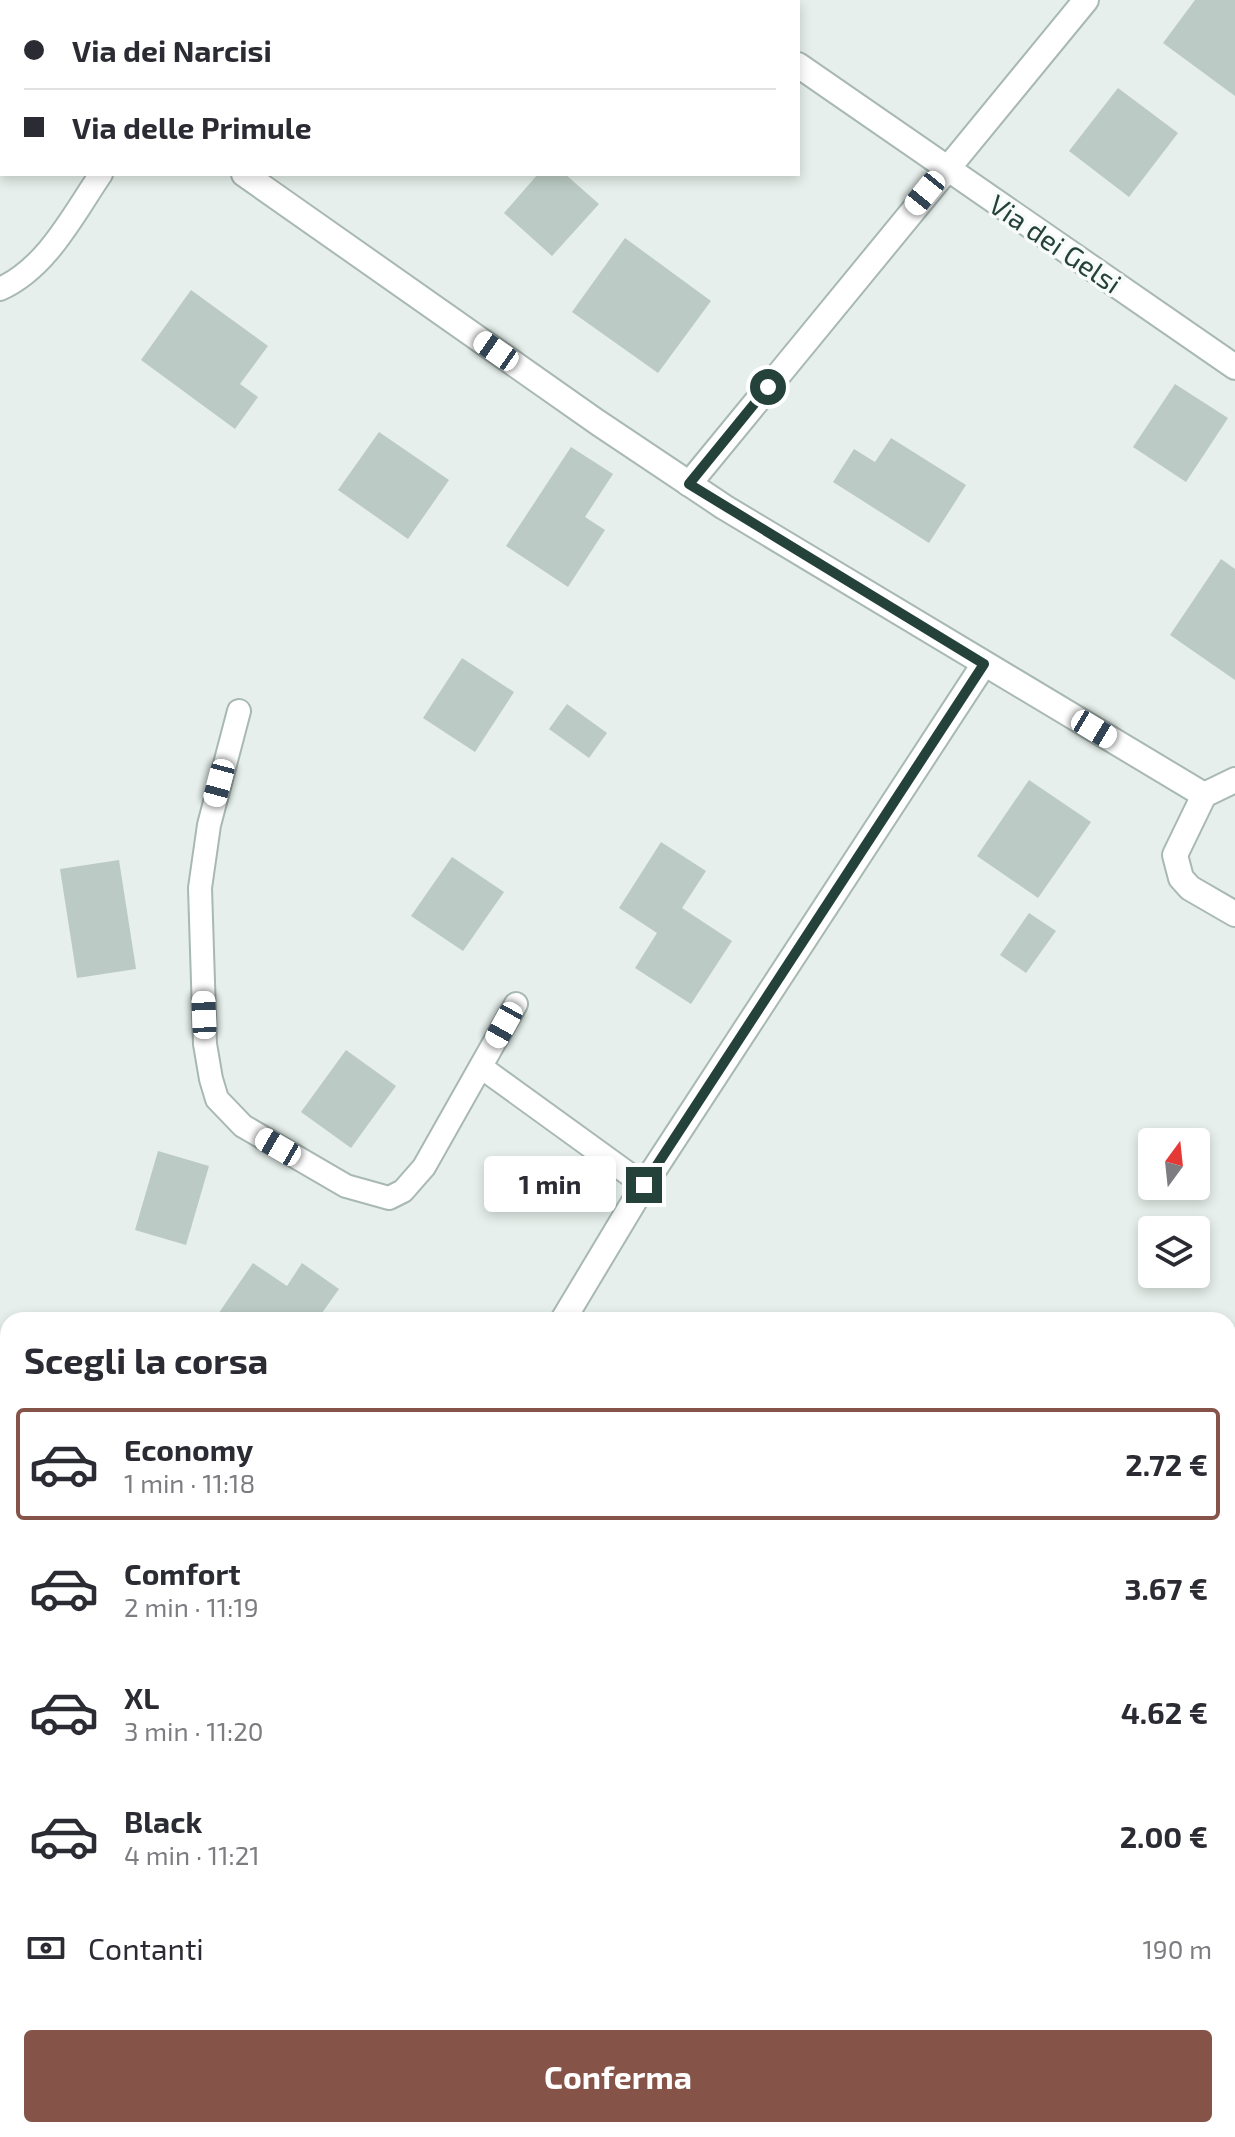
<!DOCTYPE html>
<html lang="it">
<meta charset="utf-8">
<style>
:root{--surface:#fff;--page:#f2f2f3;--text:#2b2b33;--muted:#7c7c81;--line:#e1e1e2;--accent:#855347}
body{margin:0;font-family:"Exo 2",sans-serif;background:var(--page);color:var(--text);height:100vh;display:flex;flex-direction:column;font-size:30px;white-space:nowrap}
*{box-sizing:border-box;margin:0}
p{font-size:26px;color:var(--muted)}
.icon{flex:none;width:44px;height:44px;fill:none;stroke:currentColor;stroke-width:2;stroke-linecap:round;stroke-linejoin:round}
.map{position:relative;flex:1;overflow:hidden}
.side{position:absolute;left:0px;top:1312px;width:1236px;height:826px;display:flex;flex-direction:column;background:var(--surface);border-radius:24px 24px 0 0;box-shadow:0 4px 12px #0003}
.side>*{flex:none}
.banner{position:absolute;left:0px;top:0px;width:800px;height:176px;box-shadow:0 4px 12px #0003;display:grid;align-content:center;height:176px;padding:0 24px;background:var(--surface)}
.needle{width:52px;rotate:15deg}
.controls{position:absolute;left:1138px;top:1128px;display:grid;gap:16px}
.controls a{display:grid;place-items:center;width:72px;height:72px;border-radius:8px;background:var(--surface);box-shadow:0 4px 12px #0003;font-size:40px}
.end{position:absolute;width:36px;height:36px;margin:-18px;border:10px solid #24423a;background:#fff;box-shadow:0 0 0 4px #fff}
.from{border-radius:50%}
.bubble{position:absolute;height:56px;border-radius:8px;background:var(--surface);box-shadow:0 4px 12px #0003;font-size:26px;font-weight:700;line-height:56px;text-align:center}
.car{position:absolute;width:24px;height:48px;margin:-24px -12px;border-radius:10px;box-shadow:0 0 6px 2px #0007;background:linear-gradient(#fff 24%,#345 0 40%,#fff 0 76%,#345 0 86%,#fff 0)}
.banner b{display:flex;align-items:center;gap:28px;height:76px;font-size:30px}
.banner b+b{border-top:2px solid var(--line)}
.banner i{width:20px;height:20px;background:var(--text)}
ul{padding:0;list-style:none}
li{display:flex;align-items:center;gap:24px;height:112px;margin:0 16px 12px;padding:0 8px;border:4px solid transparent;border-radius:8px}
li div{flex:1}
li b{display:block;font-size:30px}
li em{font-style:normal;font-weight:700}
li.active{border-color:var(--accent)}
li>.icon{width:72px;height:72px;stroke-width:1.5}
h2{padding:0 24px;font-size:36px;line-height:96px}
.pay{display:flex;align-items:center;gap:20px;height:88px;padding:0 24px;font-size:30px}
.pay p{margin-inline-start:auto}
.primary-button{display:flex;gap:16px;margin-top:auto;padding:16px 24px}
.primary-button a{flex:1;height:92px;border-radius:8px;background:var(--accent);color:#fff;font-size:32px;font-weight:700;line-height:92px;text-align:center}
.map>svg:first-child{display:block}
.building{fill:#bbcac4}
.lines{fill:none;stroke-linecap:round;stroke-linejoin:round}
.lane-casing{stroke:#a8b8b2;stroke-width:26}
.street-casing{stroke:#a8b8b2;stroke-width:28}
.lane{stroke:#fff;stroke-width:22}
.street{stroke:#fff;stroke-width:24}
.route{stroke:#24423a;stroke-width:10}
.labels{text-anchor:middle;stroke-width:7;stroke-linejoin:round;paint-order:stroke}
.street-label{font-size:28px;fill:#24423a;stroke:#f7fbf9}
</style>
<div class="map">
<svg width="1235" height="2137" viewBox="0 0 1235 2137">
<rect width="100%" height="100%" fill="#e6efeb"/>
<g class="building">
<path d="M1195 0H1235V96L1163 43Z"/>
<path d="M1118 88 1178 133 1129 197 1069 151Z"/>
<path d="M538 174H565L599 204 552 256 504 213Z"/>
<path d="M625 238 711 301 658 373 572 312Z"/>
<path d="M191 290 268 346 240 384 258 397 235 429 141 360Z"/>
<path d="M1175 384 1228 418 1186 482 1133 447Z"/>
<path d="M379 432 449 480 408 539 338 490Z"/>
<path d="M891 438 966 485 929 543 833 482 854 449 875 462Z"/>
<path d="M571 447 613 474 585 517 605 530 568 587 506 546Z"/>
<path d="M1221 559 1235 569V680L1170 635Z"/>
<path d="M462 658 514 692 475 752 423 718Z"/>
<path d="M567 704 607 733 589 758 549 729Z"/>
<path d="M1029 780 1091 822 1038 898 977 856Z"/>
<path d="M661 842 706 871 682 908 732 941 691 1004 635 968 657 933 619 908Z"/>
<path d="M452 857 504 892 463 951 411 916Z"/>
<path d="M119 860 136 969 77 978 60 869Z"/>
<path d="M1029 913 1056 931 1026 973 1000 955Z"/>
<path d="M346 1050 396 1086 351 1148 301 1112Z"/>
<path d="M158 1151 209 1166 186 1245 135 1230Z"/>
<path d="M253 1263 287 1286 302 1263 339 1289 317 1320H214Z"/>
<path d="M0 1925 8 1930V1948L0 1962Z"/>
<path d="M1228 2067 1235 2072V2137H1171L1161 2130H1228Z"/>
</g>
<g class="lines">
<defs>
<g id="lane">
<path d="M0 289C47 268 73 215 101 174"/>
<path d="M239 711 209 825 200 888 205 1044 211 1079 217 1099 243 1126 346 1186 389 1198 403 1191 424 1167 516 1004"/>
<path d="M481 1067 644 1185"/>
<path d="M0 1510 8 1509"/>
<path d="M0 1582 8 1581"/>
</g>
<g id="street">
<path d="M706 0 709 2"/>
<path d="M798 65 1235 367"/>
<path d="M244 174 597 422 724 507 1204 795"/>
<path d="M689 484 1086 0"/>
<path d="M1235 780 1204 795 1175 855 1181 878 1190 888 1235 914"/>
<path d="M563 1320 644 1185 984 664"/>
</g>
</defs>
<use href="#lane" class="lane-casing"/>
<use href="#street" class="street-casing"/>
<use href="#lane" class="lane"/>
<use href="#street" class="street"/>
</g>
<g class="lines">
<path class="route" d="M644 1185 984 664 689 484 768 387"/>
</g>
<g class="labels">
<g class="street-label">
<text transform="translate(1055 244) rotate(34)" y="10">Via dei Gelsi</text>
</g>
</g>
</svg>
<div class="controls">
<a><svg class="needle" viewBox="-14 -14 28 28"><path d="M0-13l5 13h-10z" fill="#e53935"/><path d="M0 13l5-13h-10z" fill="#7c7c81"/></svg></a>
<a><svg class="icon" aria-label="layers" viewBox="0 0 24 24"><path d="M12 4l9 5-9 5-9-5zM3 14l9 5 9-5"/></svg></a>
</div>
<i class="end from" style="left:768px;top:387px"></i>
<i class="end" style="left:644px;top:1185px"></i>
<div class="bubble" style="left:484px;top:1156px;width:132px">1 min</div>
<i class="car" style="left:925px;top:193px;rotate:219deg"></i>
<i class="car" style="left:496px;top:351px;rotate:305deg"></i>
<i class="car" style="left:1094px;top:729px;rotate:121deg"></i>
<i class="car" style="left:219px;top:783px;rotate:195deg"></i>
<i class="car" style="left:204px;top:1015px;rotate:358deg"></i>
<i class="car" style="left:504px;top:1025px;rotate:209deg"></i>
<i class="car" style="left:278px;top:1147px;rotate:300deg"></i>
<div class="banner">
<b><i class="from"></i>Via dei Narcisi</b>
<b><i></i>Via delle Primule</b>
</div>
<section class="side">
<h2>Scegli la corsa</h2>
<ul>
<li class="active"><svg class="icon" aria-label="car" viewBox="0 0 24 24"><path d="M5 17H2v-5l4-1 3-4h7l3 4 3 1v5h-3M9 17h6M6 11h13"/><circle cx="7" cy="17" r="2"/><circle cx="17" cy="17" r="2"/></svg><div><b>Economy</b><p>1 min · 11:18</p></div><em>2.72 €</em></li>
<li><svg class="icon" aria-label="car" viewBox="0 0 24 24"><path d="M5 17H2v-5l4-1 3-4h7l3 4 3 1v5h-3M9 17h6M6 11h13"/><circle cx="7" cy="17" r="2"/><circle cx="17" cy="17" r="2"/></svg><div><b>Comfort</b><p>2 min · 11:19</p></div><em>3.67 €</em></li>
<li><svg class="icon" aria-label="car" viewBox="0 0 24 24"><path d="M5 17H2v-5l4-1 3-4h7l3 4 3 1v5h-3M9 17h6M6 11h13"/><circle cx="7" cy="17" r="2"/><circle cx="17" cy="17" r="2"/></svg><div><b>XL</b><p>3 min · 11:20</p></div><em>4.62 €</em></li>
<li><svg class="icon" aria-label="car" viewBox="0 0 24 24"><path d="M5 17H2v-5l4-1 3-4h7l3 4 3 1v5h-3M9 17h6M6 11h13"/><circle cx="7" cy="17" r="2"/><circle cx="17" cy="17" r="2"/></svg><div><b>Black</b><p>4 min · 11:21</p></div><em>2.00 €</em></li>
</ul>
<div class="pay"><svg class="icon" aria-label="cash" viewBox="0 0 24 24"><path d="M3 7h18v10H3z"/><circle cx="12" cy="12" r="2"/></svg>Contanti<p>190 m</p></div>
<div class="primary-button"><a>Conferma</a></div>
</section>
</div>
